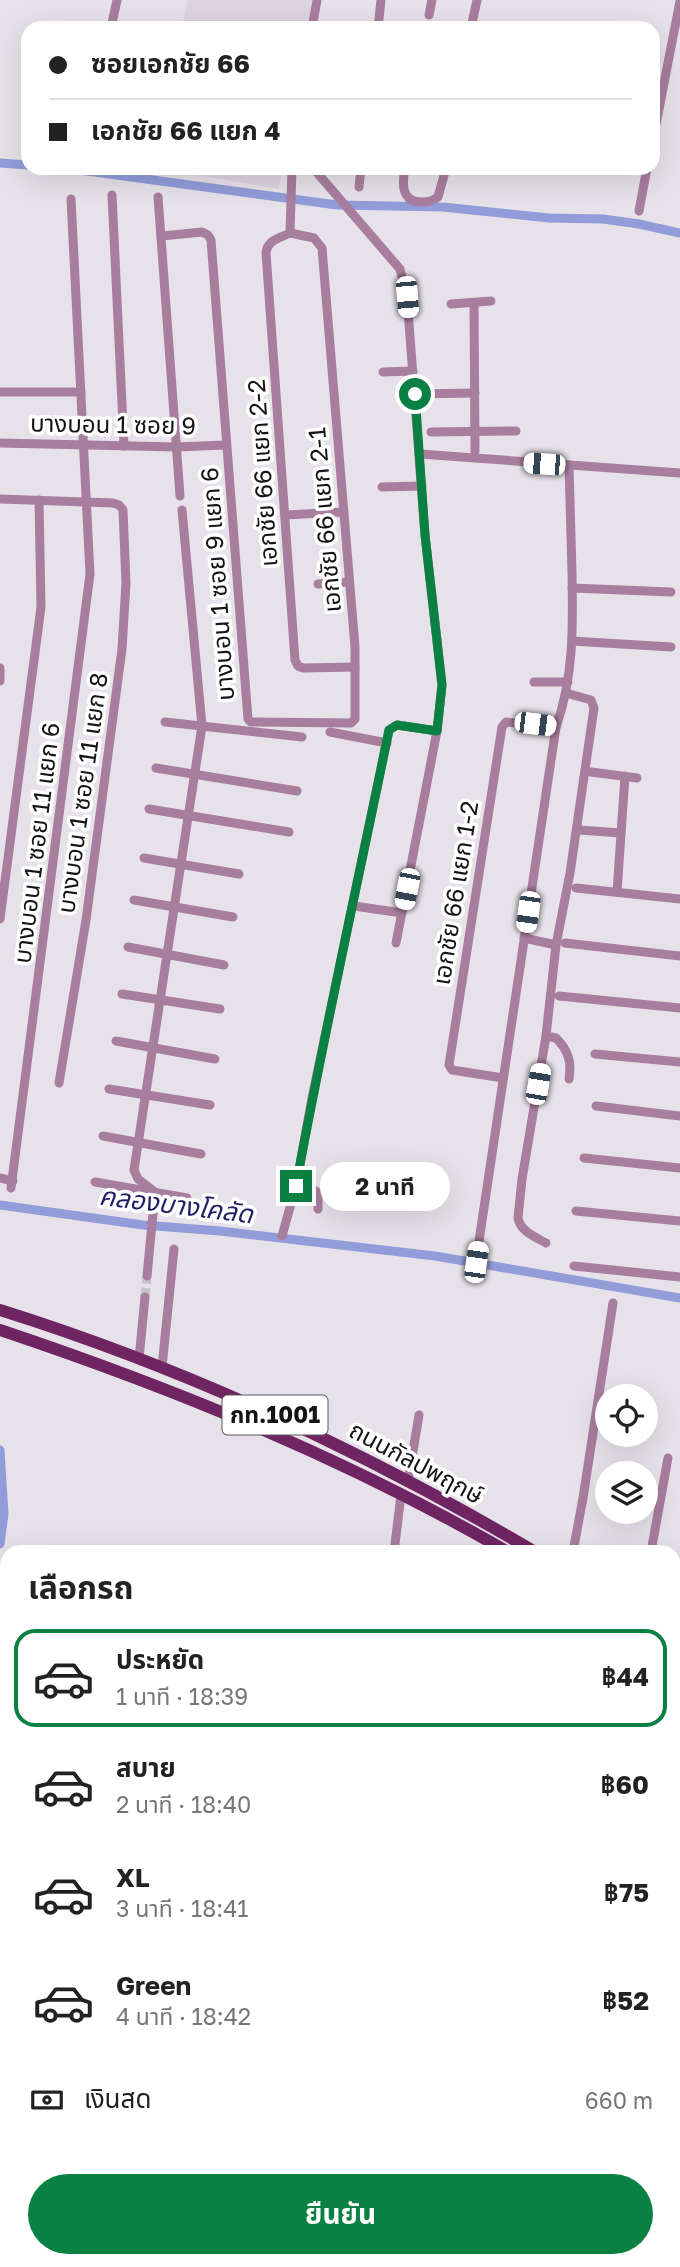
<!DOCTYPE html>
<html lang="th">
<meta charset="utf-8">
<style>
:root{--surface:#fff;--page:#f2f2f2;--text:#222;--muted:#767676;--line:#e0e0e0;--accent:#0b8043}
body{margin:0;font-family:"Golos Text","Noto Sans Thai",sans-serif;background:var(--page);color:var(--text);height:100vh;display:flex;flex-direction:column;font-size:26px;white-space:nowrap}
*{box-sizing:border-box;margin:0}
p{font-size:23px;color:var(--muted)}
.icon{flex:none;width:38px;height:38px;fill:none;stroke:currentColor;stroke-width:2;stroke-linecap:round;stroke-linejoin:round}
.map{position:relative;flex:1;overflow:hidden}
.details{position:absolute;left:0px;top:1545px;width:681px;height:723px;display:flex;flex-direction:column;background:var(--surface);border-radius:21px 21px 0 0;box-shadow:0 7px 28px #0002}
.details>*{flex:none}
.hud{position:absolute;left:21px;top:21px;width:639px;height:154px;border-radius:21px;box-shadow:0 7px 28px #0002;display:grid;align-content:center;height:154px;padding:0 28px;background:var(--surface)}
.tools{position:absolute;left:595px;top:1384px;display:grid;gap:14px}
.tools a{display:grid;place-items:center;width:63px;height:63px;border-radius:50%;background:var(--surface);box-shadow:0 7px 28px #0002;font-size:35px}
.end{position:absolute;width:32px;height:32px;margin:-16px;border:9px solid #0b8043;background:#fff;box-shadow:0 0 0 4px #fff}
.from{border-radius:50%}
.bubble{position:absolute;height:49px;border-radius:24px;background:var(--surface);box-shadow:0 7px 28px #0002;font-size:23px;font-weight:700;line-height:49px;text-align:center}
.car{position:absolute;width:21px;height:42px;margin:-21px -10px;border-radius:9px;box-shadow:0 0 5px 2px #0007;background:linear-gradient(#fff 24%,#345 0 40%,#fff 0 76%,#345 0 86%,#fff 0)}
.hud b{display:flex;align-items:center;gap:24px;height:66px;font-size:26px}
.hud b+b{border-top:2px solid var(--line)}
.hud i{width:18px;height:18px;background:var(--text)}
ul{padding:0;list-style:none}
li{display:flex;align-items:center;gap:21px;height:98px;margin:0 14px 10px;padding:0 14px;border:4px solid transparent;border-radius:21px}
li div{flex:1}
li b{display:block;font-size:26px}
li em{font-style:normal;font-weight:700}
li.selected{border-color:var(--accent)}
li>.icon{width:63px;height:63px;stroke-width:1.5}
h2{padding:0 28px;font-size:32px;line-height:84px}
.pay{display:flex;align-items:center;gap:18px;height:77px;padding:0 28px;font-size:26px}
.pay p{margin-inline-start:auto}
.primary-button{display:flex;gap:14px;margin-top:auto;padding:14px 28px}
.primary-button a{flex:1;height:80px;border-radius:42px;background:var(--accent);color:#fff;font-size:28px;font-weight:700;line-height:80px;text-align:center}
.map>svg:first-child{display:block}
.built{fill:#ddd4e1}
.lines{fill:none;stroke-linecap:round;stroke-linejoin:round}
.canal{stroke:#919cd9;stroke-width:9}
.minor-tunnel{stroke:#c8c3c9;stroke-width:9;stroke-dasharray:9 4.5;stroke-linecap:butt}
.minor{stroke:#a87e9e;stroke-width:9}
.major{stroke:#6e2562;stroke-width:12}
.route{stroke:#0b8043;stroke-width:9}
.labels{text-anchor:middle;stroke-width:7;stroke-linejoin:round;paint-order:stroke}
.shield{fill:#fff;stroke:#5b5a5b;stroke-width:2}
.shield-label{font-size:23px;font-weight:bold;fill:#151315}
.street-label{font-size:24px;fill:#151315;stroke:#fff}
.water-label{font-size:26px;font-style:italic;fill:#201f66;stroke:#fff}
</style>
<div class="map">
<svg width="680" height="2267" viewBox="0 0 680 2267">
<rect width="100%" height="100%" fill="#e7e2e9"/>
<g class="built">
<path d="M187 0H312L307 28H182Z"/>
<path d="M155 168H282L279 189Z"/>
</g>
<g class="lines">
<g class="canal">
<path d="M0 163 28 165"/>
<path d="M65 168 337 205 443 207 549 218 603 219 639 224 680 233"/>
<path d="M0 1205 143 1225 220 1231 435 1256 680 1298"/>
<path d="M0 1450 4 1514 0 1544"/>
<path d="M0 1595 7 1621"/>
<path d="M0 1775 7 1761"/>
<path d="M0 2107 7 2108"/>
<path d="M674 2181 680 2183"/>
</g>
<path class="minor-tunnel" d="M145 1297 147 1276"/>
<g class="minor">
<path d="M429 15 432 0"/>
<path d="M111 28 117 0"/>
<path d="M312 28 317 0"/>
<path d="M378 28 381 0"/>
<path d="M471 28 477 0"/>
<path d="M653 140 680 1"/>
<path d="M313 168 400 269 407 297 425 535 442 685 437 731 396 943"/>
<path d="M405 168C402 184 401 202 422 202 429 202 432 201 438 197L446 168"/>
<path d="M359 187 361 168"/>
<path d="M112 195 124 446"/>
<path d="M158 197 180 496"/>
<path d="M639 211 647 168"/>
<path d="M290 233C280 238 267 240 266 253L295 660 298 666 303 668 355 667"/>
<path d="M290 233 292 168"/>
<path d="M162 236 202 232 208 235 211 240 248 719 251 722 351 723 355 719V647L322 248 314 238 290 233"/>
<path d="M451 304 491 301"/>
<path d="M474 304 475 451"/>
<path d="M383 372 413 371"/>
<path d="M0 392H81"/>
<path d="M415 394 475 393"/>
<path d="M431 432 516 431"/>
<path d="M0 443 176 447 226 445"/>
<path d="M420 454 680 473"/>
<path d="M382 487 422 486"/>
<path d="M0 499 113 503 119 505 123 510 126 583 122 649 86 920 59 1083"/>
<path d="M285 515 344 512"/>
<path d="M318 584 349 582"/>
<path d="M572 588 671 592"/>
<path d="M572 641 671 647"/>
<path d="M0 668V681"/>
<path d="M534 682H568"/>
<path d="M165 722 302 737"/>
<path d="M330 732 387 743"/>
<path d="M156 768 297 791"/>
<path d="M591 772 637 778"/>
<path d="M149 809 289 832"/>
<path d="M579 830 621 833"/>
<path d="M144 858 239 874"/>
<path d="M576 888 680 899"/>
<path d="M617 892 625 776"/>
<path d="M134 900 233 917"/>
<path d="M354 906 402 913"/>
<path d="M0 919 41 607 39 500"/>
<path d="M524 938 556 945"/>
<path d="M565 943 680 956"/>
<path d="M128 947 224 965"/>
<path d="M122 994 220 1009"/>
<path d="M559 996 680 1008"/>
<path d="M546 1036 556 1038C568 1050 572 1062 569 1079"/>
<path d="M116 1041 215 1059"/>
<path d="M595 1054 680 1062"/>
<path d="M503 1078 452 1070 449 1065 502 727 506 722 556 727"/>
<path d="M109 1089 210 1105"/>
<path d="M596 1106 680 1116"/>
<path d="M103 1136 201 1154"/>
<path d="M584 1158 680 1168"/>
<path d="M0 1178 13 1181"/>
<path d="M95 1182 187 1198"/>
<path d="M296 1186 311 1188 318 1193V1209"/>
<path d="M11 1188 90 574 71 199"/>
<path d="M576 1211 680 1221"/>
<path d="M282 1236 296 1186 312 1098 389 730 397 725 437 731"/>
<path d="M546 1243C535 1237 520 1231 518 1218L522 1179 546 1036 556 945 570 873 594 708 591 700 566 693"/>
<path d="M476 1261 556 727C574 677 573 625 572 573 571 537 570 501 569 465"/>
<path d="M574 1266 680 1277"/>
<path d="M147 1276 155 1192 138 1179 134 1170 202 726 182 510"/>
<path d="M139 1359 145 1297"/>
<path d="M162 1367 174 1249"/>
<path d="M408 1481 419 1415"/>
<path d="M394 1552 401 1495"/>
<path d="M573 1552 583 1498 613 1303"/>
<path d="M651 1552 668 1458"/>
<path d="M674 1813 680 1815"/>
<path d="M674 1880 680 1881"/>
<path d="M674 1951 680 1952"/>
<path d="M674 1991 680 1961"/>
<path d="M674 2019 680 2020"/>
<path d="M674 2081 680 2083"/>
<path d="M0 2142 7 2143"/>
<path d="M0 2177 7 2178"/>
<path d="M0 2259 7 2207"/>
<path d="M17 2267V2261"/>
<path d="M129 2267 130 2261"/>
<path d="M211 2267 212 2261"/>
<path d="M291 2267V2261"/>
</g>
<g class="major">
<path d="M0 1310C188 1369 366 1452 535 1552"/>
<path d="M0 1330C176 1389 347 1459 508 1552"/>
<path d="M674 1639 680 1644"/>
<path d="M674 1655 680 1659"/>
</g>
</g>
<g class="lines">
<path class="route" d="M296 1186C324 1033 358 882 389 730L397 725 437 731 442 685 425 535 415 394"/>
</g>
<g class="labels">
<rect class="shield" x="222.5" y="1395.5" width="105" height="39" rx="5"/>
<g class="shield-label">
<text x="275" y="1423">กท.1001</text>
</g>
<g class="street-label">
<text transform="translate(113 425) rotate(1)" y="8">บางบอน 1 ซอย 9</text>
<text transform="translate(263 473) rotate(-94)" y="8">เอกชัย 66 แยก 2-2</text>
<text transform="translate(325 520) rotate(-95)" y="8">เอกชัย 66 แยก 2-1</text>
<text transform="translate(218 584) rotate(-94)" y="8">บางบอน 1 ซอย 9 แยก 6</text>
<text transform="translate(83 793) rotate(-82)" y="8">บางบอน 1 ซอย 11 แยก 8</text>
<text transform="translate(37 843) rotate(-83)" y="8">บางบอน 1 ซอย 11 แยก 6</text>
<text transform="translate(456 893) rotate(-81)" y="8">เอกชัย 66 แยก 1-2</text>
<text transform="translate(416 1463) rotate(28)" y="8">ถนนกัลปพฤกษ์</text>
</g>
<g class="water-label">
<text transform="translate(176 1205) rotate(7)" y="9">คลองบางโคลัด</text>
</g>
</g>
</svg>
<div class="tools">
<a><svg class="icon" aria-label="locate" viewBox="0 0 24 24"><circle cx="12" cy="12" r="6"/><path d="M12 2v4M12 18v4M2 12h4M18 12h4"/></svg></a>
<a><svg class="icon" aria-label="layers" viewBox="0 0 24 24"><path d="M12 4l9 5-9 5-9-5zM3 14l9 5 9-5"/></svg></a>
</div>
<i class="end from" style="left:415px;top:394px"></i>
<i class="end" style="left:296px;top:1186px"></i>
<div class="bubble" style="left:320px;top:1162px;width:130px">2 นาที</div>
<i class="car" style="left:407px;top:297px;rotate:175deg"></i>
<i class="car" style="left:544px;top:464px;rotate:274deg"></i>
<i class="car" style="left:535px;top:724px;rotate:97deg"></i>
<i class="car" style="left:407px;top:889px;rotate:191deg"></i>
<i class="car" style="left:528px;top:912px;rotate:188deg"></i>
<i class="car" style="left:538px;top:1084px;rotate:10deg"></i>
<i class="car" style="left:476px;top:1262px;rotate:8deg"></i>
<div class="hud">
<b><i class="from"></i>ซอยเอกชัย 66</b>
<b><i></i>เอกชัย 66 แยก 4</b>
</div>
<section class="details">
<h2>เลือกรถ</h2>
<ul>
<li class="selected"><svg class="icon" aria-label="car" viewBox="0 0 24 24"><path d="M5 17H2v-5l4-1 3-4h7l3 4 3 1v5h-3M9 17h6M6 11h13"/><circle cx="7" cy="17" r="2"/><circle cx="17" cy="17" r="2"/></svg><div><b>ประหยัด</b><p>1 นาที · 18:39</p></div><em>฿44</em></li>
<li><svg class="icon" aria-label="car" viewBox="0 0 24 24"><path d="M5 17H2v-5l4-1 3-4h7l3 4 3 1v5h-3M9 17h6M6 11h13"/><circle cx="7" cy="17" r="2"/><circle cx="17" cy="17" r="2"/></svg><div><b>สบาย</b><p>2 นาที · 18:40</p></div><em>฿60</em></li>
<li><svg class="icon" aria-label="car" viewBox="0 0 24 24"><path d="M5 17H2v-5l4-1 3-4h7l3 4 3 1v5h-3M9 17h6M6 11h13"/><circle cx="7" cy="17" r="2"/><circle cx="17" cy="17" r="2"/></svg><div><b>XL</b><p>3 นาที · 18:41</p></div><em>฿75</em></li>
<li><svg class="icon" aria-label="car" viewBox="0 0 24 24"><path d="M5 17H2v-5l4-1 3-4h7l3 4 3 1v5h-3M9 17h6M6 11h13"/><circle cx="7" cy="17" r="2"/><circle cx="17" cy="17" r="2"/></svg><div><b>Green</b><p>4 นาที · 18:42</p></div><em>฿52</em></li>
</ul>
<div class="pay"><svg class="icon" aria-label="cash" viewBox="0 0 24 24"><path d="M3 7h18v10H3z"/><circle cx="12" cy="12" r="2"/></svg>เงินสด<p>660 m</p></div>
<div class="primary-button"><a>ยืนยัน</a></div>
</section>
</div>
